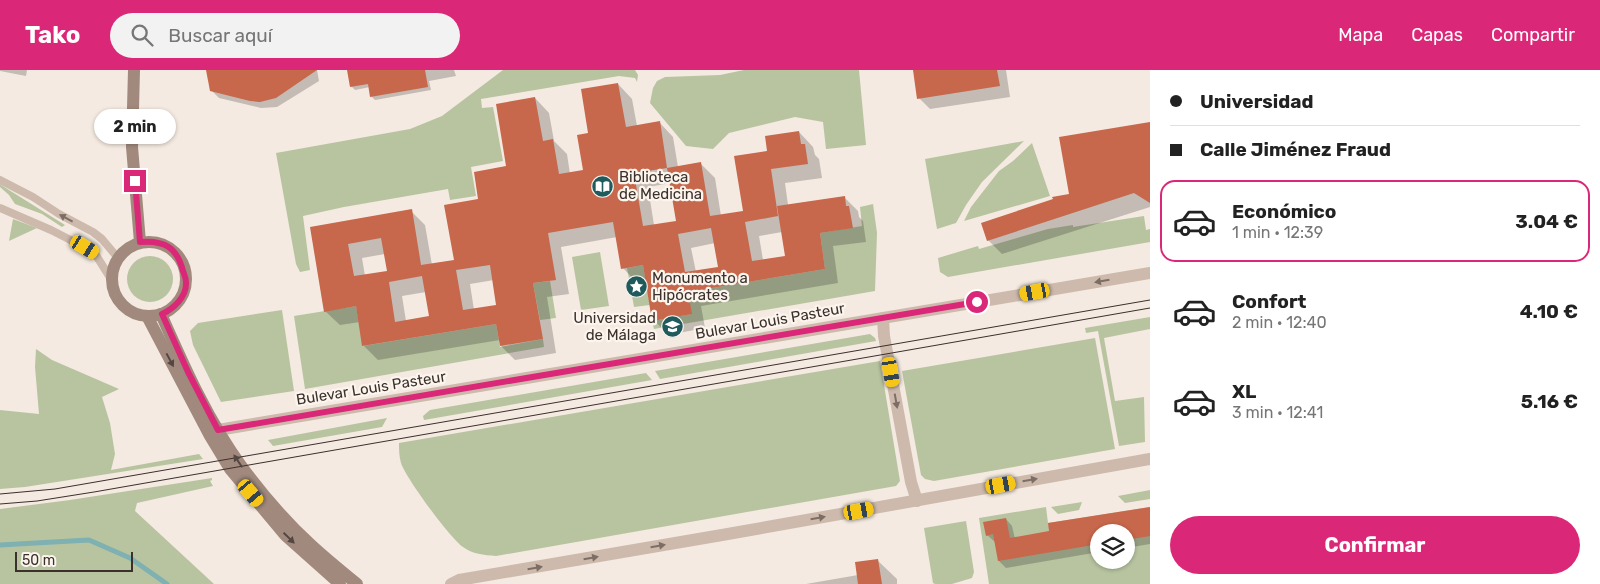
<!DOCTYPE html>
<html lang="es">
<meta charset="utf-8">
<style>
:root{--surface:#fff;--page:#f2f2f2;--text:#222;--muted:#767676;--line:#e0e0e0;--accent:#db2777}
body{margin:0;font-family:Rubik,sans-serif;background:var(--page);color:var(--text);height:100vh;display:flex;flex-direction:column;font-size:19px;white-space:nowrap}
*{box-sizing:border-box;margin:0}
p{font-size:16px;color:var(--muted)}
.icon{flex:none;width:28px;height:28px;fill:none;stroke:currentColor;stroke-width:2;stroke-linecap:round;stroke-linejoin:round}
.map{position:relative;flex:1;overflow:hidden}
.details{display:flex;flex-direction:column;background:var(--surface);width:450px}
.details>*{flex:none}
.top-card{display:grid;align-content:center;height:110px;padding:0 20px;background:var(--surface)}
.fabs{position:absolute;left:1090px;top:454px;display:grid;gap:10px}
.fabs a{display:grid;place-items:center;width:45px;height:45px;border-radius:50%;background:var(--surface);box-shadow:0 1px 4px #0004;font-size:25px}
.scale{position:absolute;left:15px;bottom:12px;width:118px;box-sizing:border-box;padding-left:5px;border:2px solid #3b302b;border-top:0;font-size:14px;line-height:18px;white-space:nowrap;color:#3b302b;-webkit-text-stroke:4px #fbf5ee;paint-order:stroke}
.end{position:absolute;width:22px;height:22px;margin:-11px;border:6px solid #db2777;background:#fff;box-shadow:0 0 0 2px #fff}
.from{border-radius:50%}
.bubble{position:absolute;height:35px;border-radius:18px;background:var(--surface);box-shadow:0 1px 4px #0004;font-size:16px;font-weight:700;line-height:35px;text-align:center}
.car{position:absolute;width:15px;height:30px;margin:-15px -8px;border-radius:6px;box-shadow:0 0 4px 1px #0007;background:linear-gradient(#f5c518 24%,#345 0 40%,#f5c518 0 76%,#345 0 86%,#f5c518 0)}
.top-card b{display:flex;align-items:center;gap:18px;height:48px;font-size:19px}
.top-card b+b{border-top:1px solid var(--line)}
.top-card i{width:12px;height:12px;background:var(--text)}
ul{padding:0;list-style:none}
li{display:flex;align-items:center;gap:15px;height:82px;margin:0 10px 8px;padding:0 10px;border:2px solid transparent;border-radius:15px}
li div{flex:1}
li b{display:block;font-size:19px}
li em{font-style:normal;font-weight:700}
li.selected{border-color:var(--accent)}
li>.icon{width:45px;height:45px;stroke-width:1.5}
.cta{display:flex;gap:10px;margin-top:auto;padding:10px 20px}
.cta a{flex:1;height:58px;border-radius:30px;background:var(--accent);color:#fff;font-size:20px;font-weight:700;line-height:58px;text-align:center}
header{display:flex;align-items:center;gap:30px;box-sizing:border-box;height:70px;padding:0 25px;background:var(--accent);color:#fff}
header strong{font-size:24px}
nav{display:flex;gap:28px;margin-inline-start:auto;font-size:18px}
.search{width:350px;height:45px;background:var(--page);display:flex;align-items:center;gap:12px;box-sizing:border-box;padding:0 18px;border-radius:28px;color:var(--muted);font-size:19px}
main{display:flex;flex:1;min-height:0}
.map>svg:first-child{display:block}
.green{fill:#b8c4a0;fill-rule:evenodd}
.shadow{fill:#0003;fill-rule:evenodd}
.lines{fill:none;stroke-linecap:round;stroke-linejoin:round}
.stream{stroke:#7fb0b2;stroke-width:5}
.building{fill:#c7674b;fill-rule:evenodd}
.service{stroke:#cdbaac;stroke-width:8}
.tertiary{stroke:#cdbaac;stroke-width:12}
.secondary{stroke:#a1897d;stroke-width:12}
.tram{stroke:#3b302b;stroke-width:1}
.oneway{fill:#7d6e65}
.oneway2{fill:#544640}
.route{stroke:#db2777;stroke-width:6}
.labels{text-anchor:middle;stroke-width:4.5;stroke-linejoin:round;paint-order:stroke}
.poi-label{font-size:15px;fill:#3b302b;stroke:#fbf5ee;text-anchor:start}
.street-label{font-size:15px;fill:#3b302b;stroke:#fbf5ee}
</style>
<header>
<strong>Tako</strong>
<div class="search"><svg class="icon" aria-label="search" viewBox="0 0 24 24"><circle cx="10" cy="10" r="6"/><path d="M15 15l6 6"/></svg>Buscar aquí</div>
<nav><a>Mapa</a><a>Capas</a><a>Compartir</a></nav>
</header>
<main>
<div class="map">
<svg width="1150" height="514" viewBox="0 0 1150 514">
<rect width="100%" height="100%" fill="#f4eae1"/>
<g class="green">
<path d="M503 0H635L638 5 637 12 635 8 619 6 481 29 482 38 493 37 503 91 471 97 476 126 450 130 448 119 344 137 303 146 310 200 300 202 296 194 276 83 410 59 442 46Z"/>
<path d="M744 0H859L866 75 826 79 823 52 795 47 729 63 713 79 686 76 650 33 653 18 657 11 665 7 720 5Z"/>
<path d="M1024 71 982 112 966 135 956 153 937 159 925 89Z"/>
<path d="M1032 73 1050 126 964 151 971 137 999 101 1013 91Z"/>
<path d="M0 114 1 115 65 155 62 157 42 144 15 134 9 125 0 117Z"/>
<path d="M873 134 877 163 875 221 654 259 652 251 691 244 688 222 825 199 820 163 862 156 860 137Z"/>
<path d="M1144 146 1146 160 1150 159V172L948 207 940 202 938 188 978 176 979 179 1048 159 1073 155V157Z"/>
<path d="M13 149 37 158 9 171Z"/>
<path d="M600 182 609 236 581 240 572 187Z"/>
<circle cx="150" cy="209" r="23"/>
<path d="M643 195 650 235 634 237 627 198Z"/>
<path d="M550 211 556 248 540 250 533 213Z"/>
<path d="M356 236 363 276 496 254 500 277 543 269 544 277 305 319 294 246Z"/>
<path d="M282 240 294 321 221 332 193 275 190 261 198 253Z"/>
<path d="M1150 247V259L1104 268 1115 331 1144 327 1145 372 1119 376 1098 261 1086 263 1085 258Z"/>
<path d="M870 264 875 268 876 271 660 309 655 301Z"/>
<path d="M1095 268 1115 379 934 411 925 409 921 405 902 301Z"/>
<path d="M36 279 52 290 119 319 102 327 110 353 115 384 111 400 199 384 203 389 25 417 0 419V340L39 344 35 297Z"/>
<path d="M880 291 900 411 896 416 496 486C484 485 472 484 463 477 449 467 406 408 401 393 399 386 399 380 399 373Z"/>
<path d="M646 303 652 310 424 350 423 346 430 340Z"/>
<path d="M387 348 382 357 273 376 268 370Z"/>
<path d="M212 408V410L210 411 213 416 137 433 135 441 214 514H0V439L70 430Z"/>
<path d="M1150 420V429L1125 433 1118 426Z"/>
<path d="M1082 432 1079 440 1058 444 1051 437Z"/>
<path d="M1046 437 1048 453 1150 437V514H989L979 448ZM1099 462H1126V490H1099Z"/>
<path d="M966 451 974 502 972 508 952 514H935L933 513 924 458Z"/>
</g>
<g class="shadow">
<path d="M0 0H27L26 6 0 1Z"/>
<path d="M208 0H317L319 11 277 37 261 38 219 28 211 20Z"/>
<path d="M349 0H454L456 6 429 11 431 20 375 30 371 26 370 17 355 20 351 16Z"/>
<path d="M914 0H1006L1010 27 930 39 919 28Z"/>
<path d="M618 14 632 29 637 56 659 52 673 67 678 97 701 94 715 108 721 146 745 142 769 82 799 62 813 77 815 85 819 89 822 108 785 113 788 135 844 127 858 141 859 147 863 151 866 172 833 176 838 213 701 236 705 258 668 265 654 250 647 211 637 213 623 198 617 167 561 177 569 224 547 227 556 283 515 290 501 276 500 270 378 290 364 276 360 252 340 255 325 241 311 158 411 141 425 155 432 195 455 191 480 130 508 97 535 28 549 43 554 71 567 84 570 104 584 101 589 64ZM671 113 677 152 654 155 648 117ZM782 162 787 187 763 190 759 166ZM715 173 720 198 696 202 691 178ZM385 184 388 202 365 206 362 188ZM494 210 498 236 474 240 470 214ZM426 222 430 247 406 251 402 226Z"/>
<path d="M1150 53V137L1002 184 988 170 1070 125Z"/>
<path d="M1150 439V474L1126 478V462H1099V482L1006 498 999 491 995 472 987 465 1006 449 1012 456 1015 469Z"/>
<path d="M877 490 897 509V514H806L858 505Z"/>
</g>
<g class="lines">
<path class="stream" d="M0 475 89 470 130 488 167 514"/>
</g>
<g class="building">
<path d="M206 0H317L276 28 260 32 250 31 210 21Z"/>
<path d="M347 0H425L428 17 370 27 368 14 350 17Z"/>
<path d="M913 0H997L1000 16 917 29Z"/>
<path d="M618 13 626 57 660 51 667 98 701 92 710 146 743 141 734 86 767 81 765 66 799 61 801 74H805L808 94 771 99 778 146 745 152 752 191 785 186 777 136 845 126 846 136H849L853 158 820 163 825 199 688 222 692 244 652 251 643 195 621 199 613 152 548 163 556 210 533 213 543 269 500 276 496 254 362 276 356 236 324 242 310 157 412 139 421 195 454 190 444 135 478 129 474 102 506 96 496 34 535 27 543 71 553 69 559 104 583 100 577 65 588 63 581 19ZM667 98 676 151 643 156 634 103ZM711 158 718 197 685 202 678 164ZM381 168 387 201 354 206 348 174ZM490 195 496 235 463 240 456 200ZM422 206 429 246 395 252 389 212Z"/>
<path d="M1150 52V133L1134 123 987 171 981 153 1053 129 1052 127 1069 124 1059 67Z"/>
<path d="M1150 437V466L1126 470V462H1099V474L998 491 993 464 986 466 983 452 1006 448 1010 468 1049 461 1048 453Z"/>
<path d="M878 489 882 514H858L855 492Z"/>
</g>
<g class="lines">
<g class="service">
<path d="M0 110 33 127 59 144 93 162 102 169 118 188"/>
<path d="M0 138 51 160 94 182 111 209"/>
</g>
<g class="tertiary">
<path d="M883 248 884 266 911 412 917 431"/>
<path d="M218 360 1150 203"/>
<path d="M451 514 459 510 722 465 1150 389"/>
</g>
<g class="secondary">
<path d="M134 0 132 77 140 172"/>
<circle cx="149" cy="209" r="37"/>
<path d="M161 244C184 296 208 351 242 397 262 424 285 451 310 474 325 488 341 501 357 514"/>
<path d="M147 246 210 366 230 399 285 465 340 514"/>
</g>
<g class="tram">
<path d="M0 424 55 419 1150 230"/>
<path d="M0 434 37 431 94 422 1150 238"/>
</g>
</g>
<defs><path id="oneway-solid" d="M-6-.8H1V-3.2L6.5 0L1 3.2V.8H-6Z" transform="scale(1.25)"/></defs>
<g class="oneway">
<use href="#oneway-solid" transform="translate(66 148) rotate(-152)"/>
<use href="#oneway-solid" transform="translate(1102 211) rotate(170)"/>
<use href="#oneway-solid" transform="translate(896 331) rotate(80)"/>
<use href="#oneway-solid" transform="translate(1030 410) rotate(-10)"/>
<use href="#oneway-solid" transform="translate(818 448) rotate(-10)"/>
<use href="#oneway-solid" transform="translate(658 476) rotate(-10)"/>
<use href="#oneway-solid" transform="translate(591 488) rotate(-10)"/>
<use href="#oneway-solid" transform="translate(535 498) rotate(-10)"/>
</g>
<g class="oneway2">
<use href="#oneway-solid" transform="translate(170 290) rotate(62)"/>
<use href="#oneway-solid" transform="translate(238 391) rotate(-124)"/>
<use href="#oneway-solid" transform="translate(289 468) rotate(44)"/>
</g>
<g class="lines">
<path class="route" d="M135 111 140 172C164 170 177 177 183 201 184 204 186 208 186 212 187 227 173 239 162 244L188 302 218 360 977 232"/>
</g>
<defs>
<symbol id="library-disc" viewBox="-11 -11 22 22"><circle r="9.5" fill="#1f5a5d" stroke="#fbf5ee"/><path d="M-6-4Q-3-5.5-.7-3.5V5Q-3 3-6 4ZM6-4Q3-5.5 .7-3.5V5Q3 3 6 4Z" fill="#fff"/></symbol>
<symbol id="sight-disc" viewBox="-11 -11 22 22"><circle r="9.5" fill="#1f5a5d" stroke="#fbf5ee"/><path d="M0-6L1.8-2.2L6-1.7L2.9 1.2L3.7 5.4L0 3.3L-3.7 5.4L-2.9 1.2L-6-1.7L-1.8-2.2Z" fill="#fff"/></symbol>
<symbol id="university-disc" viewBox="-11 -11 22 22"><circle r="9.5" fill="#1f5a5d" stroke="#fbf5ee"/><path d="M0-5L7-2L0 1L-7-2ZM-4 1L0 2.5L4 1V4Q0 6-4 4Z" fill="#fff"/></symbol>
</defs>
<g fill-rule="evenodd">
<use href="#library-disc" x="590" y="104" width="25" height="25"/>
<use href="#sight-disc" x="624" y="204" width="25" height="25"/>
<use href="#university-disc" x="660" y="244" width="25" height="25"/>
</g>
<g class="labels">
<g class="poi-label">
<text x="619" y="112">Biblioteca<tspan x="619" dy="17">de Medicina</tspan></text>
<text x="652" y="213">Monumento a<tspan x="652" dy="17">Hipócrates</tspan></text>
<text x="656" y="253" text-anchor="end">Universidad<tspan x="656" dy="17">de Málaga</tspan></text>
</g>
<g class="street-label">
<text transform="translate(770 251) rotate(-10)" y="5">Bulevar Louis Pasteur</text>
<text transform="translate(371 318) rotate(-9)" y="5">Bulevar Louis Pasteur</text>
</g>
</g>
</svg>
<div class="fabs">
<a><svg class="icon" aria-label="layers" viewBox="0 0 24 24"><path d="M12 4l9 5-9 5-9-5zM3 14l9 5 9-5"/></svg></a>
</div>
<div class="scale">50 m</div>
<i class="end from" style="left:977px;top:232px"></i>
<i class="end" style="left:135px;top:111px"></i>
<div class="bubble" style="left:94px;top:39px;width:82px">2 min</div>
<i class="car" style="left:85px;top:177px;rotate:121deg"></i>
<i class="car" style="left:1035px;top:222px;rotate:260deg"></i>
<i class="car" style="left:891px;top:302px;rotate:170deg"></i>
<i class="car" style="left:1001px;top:415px;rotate:80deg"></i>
<i class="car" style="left:251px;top:423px;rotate:140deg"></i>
<i class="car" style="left:859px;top:441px;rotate:80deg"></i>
</div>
<section class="details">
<div class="top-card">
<b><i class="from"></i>Universidad</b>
<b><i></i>Calle Jiménez Fraud</b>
</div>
<ul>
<li class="selected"><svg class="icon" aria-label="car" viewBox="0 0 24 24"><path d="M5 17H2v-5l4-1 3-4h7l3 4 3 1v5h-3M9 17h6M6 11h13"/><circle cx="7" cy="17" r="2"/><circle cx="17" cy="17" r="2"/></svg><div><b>Económico</b><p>1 min · 12:39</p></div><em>3.04 €</em></li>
<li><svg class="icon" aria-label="car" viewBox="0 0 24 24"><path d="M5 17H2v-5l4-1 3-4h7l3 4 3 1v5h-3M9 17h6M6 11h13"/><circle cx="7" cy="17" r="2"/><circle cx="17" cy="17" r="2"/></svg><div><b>Confort</b><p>2 min · 12:40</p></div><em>4.10 €</em></li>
<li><svg class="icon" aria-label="car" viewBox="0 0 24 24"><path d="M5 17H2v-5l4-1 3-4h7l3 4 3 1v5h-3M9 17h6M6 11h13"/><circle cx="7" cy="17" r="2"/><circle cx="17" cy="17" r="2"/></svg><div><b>XL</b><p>3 min · 12:41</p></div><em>5.16 €</em></li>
</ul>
<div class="cta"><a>Confirmar</a></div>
</section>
</main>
